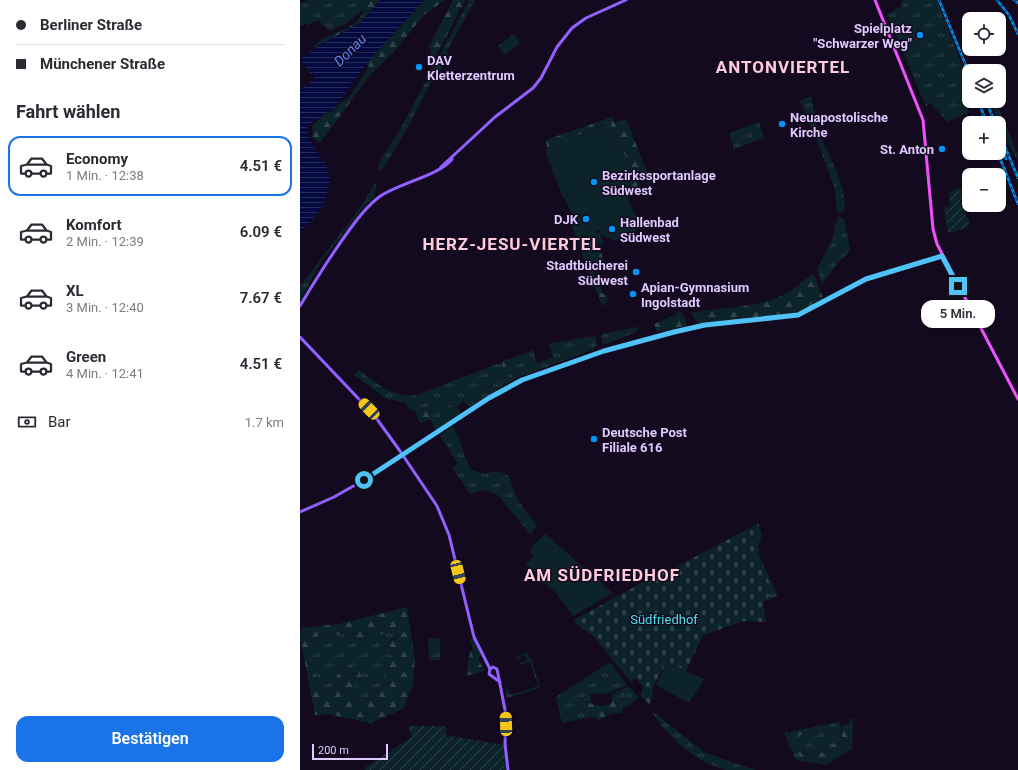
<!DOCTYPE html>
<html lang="de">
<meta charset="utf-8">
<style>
:root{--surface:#fff;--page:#f7f7f7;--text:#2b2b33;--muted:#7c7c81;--line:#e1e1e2;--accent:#1a73e8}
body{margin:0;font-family:Roboto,sans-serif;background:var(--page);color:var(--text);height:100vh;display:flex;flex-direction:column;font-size:15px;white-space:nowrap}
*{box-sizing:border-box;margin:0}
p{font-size:13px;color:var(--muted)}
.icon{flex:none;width:22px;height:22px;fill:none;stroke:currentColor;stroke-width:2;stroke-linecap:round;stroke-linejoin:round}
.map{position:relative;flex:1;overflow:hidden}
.side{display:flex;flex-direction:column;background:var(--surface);width:300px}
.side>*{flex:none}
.guide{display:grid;align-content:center;height:88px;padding:0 16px;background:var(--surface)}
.tools{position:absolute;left:662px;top:12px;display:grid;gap:8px}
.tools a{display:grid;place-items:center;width:44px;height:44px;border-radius:8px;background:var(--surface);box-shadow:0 1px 3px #0004;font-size:20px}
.scale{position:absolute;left:12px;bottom:10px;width:76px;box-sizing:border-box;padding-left:4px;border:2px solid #dfc9ff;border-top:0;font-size:11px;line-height:14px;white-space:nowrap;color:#dfc9ff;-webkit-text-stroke:3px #140a20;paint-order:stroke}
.end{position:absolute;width:18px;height:18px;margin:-9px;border:5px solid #4fc3f7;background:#111;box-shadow:0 0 0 2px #111}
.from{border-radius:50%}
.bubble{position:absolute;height:28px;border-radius:12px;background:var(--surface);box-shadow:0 1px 3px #0004;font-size:13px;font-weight:600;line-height:28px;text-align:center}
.car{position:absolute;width:12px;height:24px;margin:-12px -6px;border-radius:5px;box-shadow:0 0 3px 1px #0007;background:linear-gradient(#f5c518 24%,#345 0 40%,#f5c518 0 76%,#345 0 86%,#f5c518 0)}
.guide b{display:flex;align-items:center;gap:14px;height:38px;font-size:15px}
.guide b+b{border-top:1px solid var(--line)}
.guide i{width:10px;height:10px;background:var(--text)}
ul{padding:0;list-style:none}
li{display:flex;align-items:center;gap:12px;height:60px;margin:0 8px 6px;padding:0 8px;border:2px solid transparent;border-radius:12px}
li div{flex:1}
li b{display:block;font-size:15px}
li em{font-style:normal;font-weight:600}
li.active{border-color:var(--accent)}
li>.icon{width:36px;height:36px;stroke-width:1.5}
h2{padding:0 16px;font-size:18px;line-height:48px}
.pay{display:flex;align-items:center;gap:10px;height:44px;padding:0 16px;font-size:15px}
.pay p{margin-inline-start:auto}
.action{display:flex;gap:8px;margin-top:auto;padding:8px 16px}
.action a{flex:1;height:46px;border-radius:12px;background:var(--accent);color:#fff;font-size:16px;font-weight:600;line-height:46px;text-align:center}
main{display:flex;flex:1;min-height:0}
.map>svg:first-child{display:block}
.grass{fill:url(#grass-tufts)}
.forest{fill:url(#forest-firs);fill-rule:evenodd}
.cemetery{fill:url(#cemetery-stones)}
.garden{fill:url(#garden-furrows)}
.pitch{fill:#0d232a}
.water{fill:url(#water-rules)}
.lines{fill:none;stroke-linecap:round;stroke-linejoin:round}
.secondary{stroke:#9260ff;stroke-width:3}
.primary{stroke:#f050ff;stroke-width:3}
.rail-casing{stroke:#0095f4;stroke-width:2.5}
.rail{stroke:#140a20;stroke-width:1;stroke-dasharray:3;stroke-linecap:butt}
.route{stroke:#4fc3f7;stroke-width:5}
.poi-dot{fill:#0095f4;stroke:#140a20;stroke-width:1.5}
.labels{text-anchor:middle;stroke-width:3;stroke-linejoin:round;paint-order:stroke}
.poi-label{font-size:13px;font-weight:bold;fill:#dfc9ff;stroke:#140a20;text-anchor:start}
.park-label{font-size:13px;fill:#4ae4ea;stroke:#140a20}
.water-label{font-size:14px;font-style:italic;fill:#5781ff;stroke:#140a20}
.district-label{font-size:17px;font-weight:bold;letter-spacing:1px;fill:#ffcbdd;stroke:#140a20}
</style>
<main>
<section class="side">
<div class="guide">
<b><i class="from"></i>Berliner Straße</b>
<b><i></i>Münchener Straße</b>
</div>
<h2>Fahrt wählen</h2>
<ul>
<li class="active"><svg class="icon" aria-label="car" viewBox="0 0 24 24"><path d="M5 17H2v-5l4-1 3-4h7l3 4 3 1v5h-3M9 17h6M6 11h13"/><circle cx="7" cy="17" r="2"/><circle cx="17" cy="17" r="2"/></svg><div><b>Economy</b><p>1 Min. · 12:38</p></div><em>4.51 €</em></li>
<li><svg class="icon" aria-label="car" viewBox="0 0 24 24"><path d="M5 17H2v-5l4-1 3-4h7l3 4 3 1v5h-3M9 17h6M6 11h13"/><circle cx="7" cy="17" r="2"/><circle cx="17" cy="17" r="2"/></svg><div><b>Komfort</b><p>2 Min. · 12:39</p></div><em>6.09 €</em></li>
<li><svg class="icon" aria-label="car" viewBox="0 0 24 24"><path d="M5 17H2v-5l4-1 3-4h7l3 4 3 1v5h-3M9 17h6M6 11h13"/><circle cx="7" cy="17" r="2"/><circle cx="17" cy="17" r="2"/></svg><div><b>XL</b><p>3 Min. · 12:40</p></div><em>7.67 €</em></li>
<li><svg class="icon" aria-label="car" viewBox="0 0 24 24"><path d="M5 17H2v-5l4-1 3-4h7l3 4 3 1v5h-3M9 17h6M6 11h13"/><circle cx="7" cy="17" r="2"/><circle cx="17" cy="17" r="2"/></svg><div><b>Green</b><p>4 Min. · 12:41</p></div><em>4.51 €</em></li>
</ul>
<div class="pay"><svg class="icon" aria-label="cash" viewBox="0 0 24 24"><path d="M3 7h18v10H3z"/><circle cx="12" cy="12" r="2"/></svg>Bar<p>1.7 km</p></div>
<div class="action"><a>Bestätigen</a></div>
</section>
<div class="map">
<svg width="718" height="770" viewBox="0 0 718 770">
<defs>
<pattern id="grass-tufts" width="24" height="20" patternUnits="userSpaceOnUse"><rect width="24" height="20" fill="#0d232a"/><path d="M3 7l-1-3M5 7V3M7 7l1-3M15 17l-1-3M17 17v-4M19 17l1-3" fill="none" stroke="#30424a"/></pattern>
<pattern id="forest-firs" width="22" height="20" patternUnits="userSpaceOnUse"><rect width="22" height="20" fill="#0d232a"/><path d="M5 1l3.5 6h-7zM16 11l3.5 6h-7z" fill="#30424a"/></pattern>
<pattern id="cemetery-stones" width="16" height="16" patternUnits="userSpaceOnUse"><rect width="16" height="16" fill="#0d232a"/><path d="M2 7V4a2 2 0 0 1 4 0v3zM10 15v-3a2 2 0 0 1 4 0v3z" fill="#30424a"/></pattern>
<pattern id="garden-furrows" width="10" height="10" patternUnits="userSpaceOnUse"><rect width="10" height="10" fill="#0d232a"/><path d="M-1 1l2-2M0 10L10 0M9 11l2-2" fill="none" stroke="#30424a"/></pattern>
<pattern id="water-rules" width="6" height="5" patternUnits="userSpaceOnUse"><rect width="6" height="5" fill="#04093f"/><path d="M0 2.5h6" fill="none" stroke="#282c5c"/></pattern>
</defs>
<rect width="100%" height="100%" fill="#140a20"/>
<g class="grass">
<path d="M9 0H63L65 8 45 24 30 31 18 20 8 25 6 23 0 26V3Z"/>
<path d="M169 0H175L147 51 149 59 133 79 104 134 82 170 78 171 81 159 99 132Z"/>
<path d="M604 0H637L669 84 661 87 669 112 647 122 630 102 626 107 587 14 602 6 601 2Z"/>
<path d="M214 34 220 43 205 55 198 46Z"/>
<path d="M511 96 517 126 512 127 500 101Z"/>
<path d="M689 101H696L718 155V161L700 131 702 129Z"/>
<path d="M459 122 464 138 434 149 429 133Z"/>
<path d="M516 131 519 134C527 151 552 197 543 213L537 212 535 189 514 133Z"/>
<path d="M77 180 74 198 65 205 21 263 0 300V286L60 208Z"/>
<path d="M538 216 544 218 550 249 549 253 539 261 522 285 517 269 532 240Z"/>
<path d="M337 327 339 329 334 333 303 345 301 336 303 334Z"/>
<path d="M295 336 297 344 294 349 215 379 169 407 164 401 157 406 161 413 136 430 130 419 120 423 115 411 109 409 105 403 85 398 54 375 59 370C77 384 93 398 117 395L233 350 237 363 253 357 249 344 252 343Z"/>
<path d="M153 426C161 440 163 456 172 470L185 474 198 471 209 476 217 499 237 526 230 534 198 495 185 490 170 494 153 468 158 464 140 435Z"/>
<path d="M458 523 462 535 458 545 459 555 478 596 463 602 470 595 473 590 457 555 452 527Z"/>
<path d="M95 628 97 637 87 642 81 651 94 656C86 667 81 692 71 699 68 701 63 701 59 703 48 698 49 690 57 683L45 667 34 679 32 689 28 692 16 693V677L8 642C29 628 56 636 80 633 85 633 90 630 95 628Z"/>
<path d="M140 638V660H129L128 639Z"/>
<path d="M224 653H227L232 661 240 688 207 698 205 683 210 695 238 686 230 662 218 665 227 660V658L223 655 217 661 216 659Z"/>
<path d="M310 662 327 685 309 693 290 694 291 702H280L278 704V707L285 711 284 713 292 717 262 723 256 697Z"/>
<path d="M329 686 339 698 324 708 322 703 324 693 321 691 312 696V694Z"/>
<path d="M351 710 404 752 455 770C446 770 436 770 427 770 397 764 366 736 351 710Z"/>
<path d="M552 718 553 722 552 748 526 765 497 760 495 758 484 732H489L488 734 500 757 526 761 548 747 550 725 549 719Z"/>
<path d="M540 722 542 740 532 744 524 753 503 750 497 736 516 731 517 726Z"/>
</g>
<g class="forest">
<path d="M63 0H80L60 23 14 48C19 31 70 33 63 0Z"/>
<path d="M124 0H145L124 15 93 53 70 75 20 143 13 138 12 126 26 113 30 112 50 96 69 67 66 64Z"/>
<path d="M153 0H165L131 66 126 64 131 50 129 46Z"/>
<path d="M312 117 315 123 326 119 351 182 348 185 344 173 336 176 339 184 330 193 329 196 324 197 323 193 334 177 313 127 303 125 247 148 246 140Z"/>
<path d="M270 221 304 227 290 231 299 233 304 243 298 245 306 265 293 271 302 291 300 292 307 296V302L302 306Z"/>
<path d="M514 274 523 298 509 307 494 313 398 323 391 313C421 307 455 309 483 295 495 290 504 279 514 274Z"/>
<path d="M380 311 384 316 387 326 357 332 354 324 377 314 376 312Z"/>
<path d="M208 359V365L212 375H208L207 380 202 381V385L198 388 203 361Z"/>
<path d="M119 406 120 408 127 409 130 419 120 423 115 411Z"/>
<path d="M107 607 115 659 113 684 103 709 70 723 27 714 15 715 0 637 1 628 39 624ZM95 629 97 636 96 639 79 645 81 651 93 656C86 667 81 692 71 699 68 701 63 701 59 703 44 696 52 686 62 680L59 669 55 665 45 667 34 679 32 689 28 692 16 693 15 668 9 642 18 636 49 633 63 641Z"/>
<path d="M173 638 181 655 178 659 185 671 166 676 170 652 173 649 170 640Z"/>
<path d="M321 691 324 693C320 701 325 706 322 713L311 714 299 720 284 713 285 711 278 707 280 702C293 700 297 712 312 702V696Z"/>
<path d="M545 724 550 725 548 747 526 761 500 757 488 734 491 732 517 726 516 731 497 736 503 750 524 753 532 744 542 740V730L540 729Z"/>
</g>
<path class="cemetery" d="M452 527 457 555 473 590 470 595 463 602 466 622 444 621 403 635 386 671 367 662 354 684 350 705 341 696 343 687 336 678 331 682 295 638 275 623 274 620 365 570H370Z"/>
<g class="garden">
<path d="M660 188 664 198 660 200 670 224 666 228 648 233 644 207 650 206 649 192Z"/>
<path d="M108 726H144L147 728 145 735 204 745 206 770H65L66 767 112 737Z"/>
</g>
<g class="pitch">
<path d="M620 21 629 45 619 49 610 25Z"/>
<path d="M306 125 313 127 334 177 328 190H325L323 193 328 199 341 227 333 232 328 238 315 240 302 236 299 230 277 240 270 221 273 217 265 198H263L245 151 247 148 277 135 278 136 288 131Z"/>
<path d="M152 394 155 404 140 409 137 399Z"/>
<path d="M245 534 313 593 273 616 256 593 226 564 234 556 230 552 232 549 231 547Z"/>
<path d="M367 662 404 679 389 703 356 685Z"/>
</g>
<path class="water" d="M81 0H124L66 64 35 108 24 114 7 127 6 131C11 140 15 149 20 158 22 160 25 162 26 165 38 188 17 218 0 232V90L15 79 0 59 22 44 60 23Z"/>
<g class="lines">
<g class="secondary">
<path d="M141 167 195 117 233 88 241 78 257 47 272 28 286 18 326 0"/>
<path d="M0 306C16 279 31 255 50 229 58 218 67 206 79 197 98 183 139 176 152 159"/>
<path d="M0 337 74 415 100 451 137 506 149 535 174 637 190 669"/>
<path d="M0 512 34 497 64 480 189 397 222 380 304 351 374 332 405 325 498 315 563 280 642 256"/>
<path d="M190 669 193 667 197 669 206 715 205 744 208 770"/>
<path d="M190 669 189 674 200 682"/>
</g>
<path class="primary" d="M575 0 623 120 633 229 637 244 718 399"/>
<defs>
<g id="rail">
<path d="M639 0 669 73"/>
<path d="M697 0 709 15 718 34"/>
<path d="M714 0 718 3"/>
<path d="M679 101 686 123"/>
<path d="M686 101 695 123"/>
<path d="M699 132 718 178"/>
<path d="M699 142 706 159"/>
<path d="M698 153 718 204"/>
</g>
</defs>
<use href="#rail" class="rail-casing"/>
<use href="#rail" class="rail"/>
</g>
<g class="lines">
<path class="route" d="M64 480 189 398 222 380 304 351 374 332 405 325 498 315 566 279 642 256 658 286"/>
</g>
<g class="poi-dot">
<circle cx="620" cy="35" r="4"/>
<circle cx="119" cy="67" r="4"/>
<circle cx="482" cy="124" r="4"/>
<circle cx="642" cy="149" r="4"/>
<circle cx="294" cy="182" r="4"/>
<circle cx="286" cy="219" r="4"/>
<circle cx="312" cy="229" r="4"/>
<circle cx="336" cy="272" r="4"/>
<circle cx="333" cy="294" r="4"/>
<circle cx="294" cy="439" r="4"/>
</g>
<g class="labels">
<g class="poi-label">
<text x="612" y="33" text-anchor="end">Spielplatz<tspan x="612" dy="15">"Schwarzer Weg"</tspan></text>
<text x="127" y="65">DAV<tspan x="127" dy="15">Kletterzentrum</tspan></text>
<text x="490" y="122">Neuapostolische<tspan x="490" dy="15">Kirche</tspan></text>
<text x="634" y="154" text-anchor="end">St. Anton</text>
<text x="302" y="180">Bezirkssportanlage<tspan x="302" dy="15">Südwest</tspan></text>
<text x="278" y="224" text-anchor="end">DJK</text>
<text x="320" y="227">Hallenbad<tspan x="320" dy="15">Südwest</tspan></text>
<text x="328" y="270" text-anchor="end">Stadtbücherei<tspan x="328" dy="15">Südwest</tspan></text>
<text x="341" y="292">Apian-Gymnasium<tspan x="341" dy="15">Ingolstadt</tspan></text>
<text x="302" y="437">Deutsche Post<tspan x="302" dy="15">Filiale 616</tspan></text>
</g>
<g class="park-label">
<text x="364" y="624">Südfriedhof</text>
</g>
<g class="water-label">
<text transform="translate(50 50) rotate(-45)" y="5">Donau</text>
</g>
<g class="district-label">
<text x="483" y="73">ANTONVIERTEL</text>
<text x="212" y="250">HERZ-JESU-VIERTEL</text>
<text x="302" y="581">AM SÜDFRIEDHOF</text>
</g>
</g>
</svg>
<div class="tools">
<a><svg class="icon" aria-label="locate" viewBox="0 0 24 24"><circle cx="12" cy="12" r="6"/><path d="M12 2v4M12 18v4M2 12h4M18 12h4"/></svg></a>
<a><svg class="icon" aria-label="layers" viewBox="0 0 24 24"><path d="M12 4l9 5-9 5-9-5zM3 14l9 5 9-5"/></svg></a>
<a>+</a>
<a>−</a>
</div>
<div class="scale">200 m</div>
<i class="end from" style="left:64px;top:480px"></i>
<i class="end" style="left:658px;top:286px"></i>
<div class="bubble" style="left:621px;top:300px;width:74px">5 Min.</div>
<i class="car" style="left:69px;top:409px;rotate:316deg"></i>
<i class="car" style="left:158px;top:572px;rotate:166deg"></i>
<i class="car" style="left:206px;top:724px;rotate:358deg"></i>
</div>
</main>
